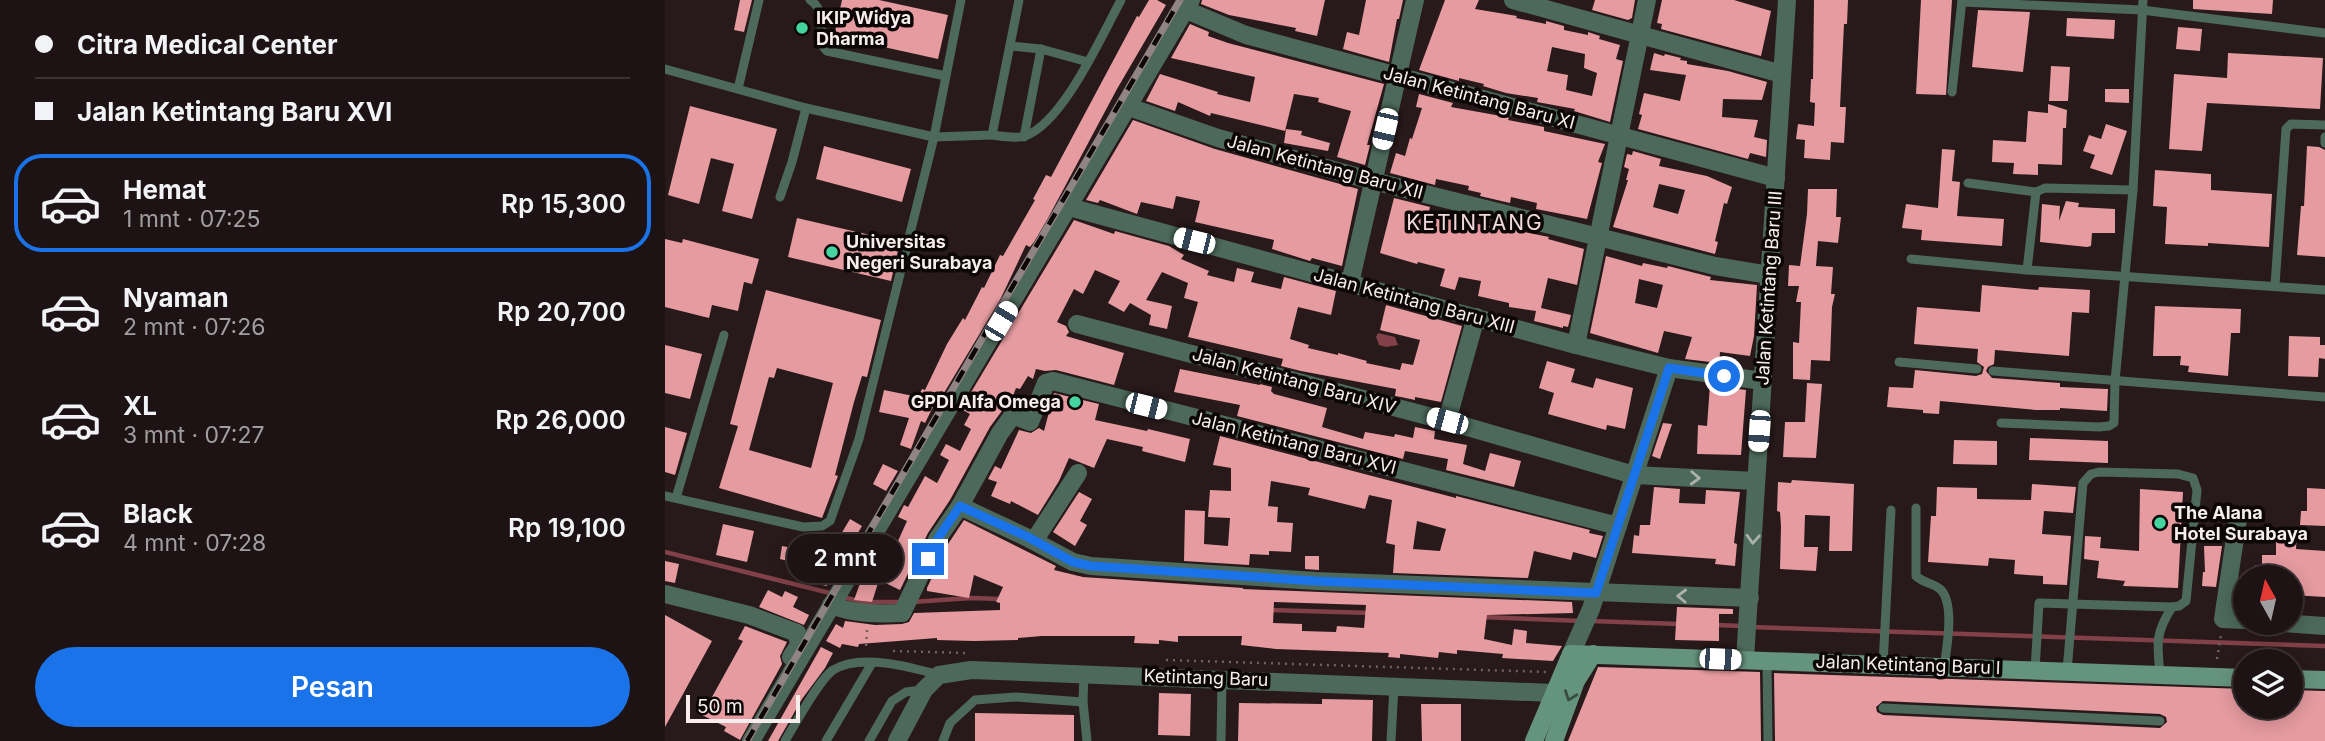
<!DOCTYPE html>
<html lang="id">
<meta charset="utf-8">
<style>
:root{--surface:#1e1314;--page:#2b2022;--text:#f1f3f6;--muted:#a19ea0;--line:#3c3234;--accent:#1a73e8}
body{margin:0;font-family:Inter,sans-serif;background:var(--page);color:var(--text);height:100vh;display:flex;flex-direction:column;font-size:26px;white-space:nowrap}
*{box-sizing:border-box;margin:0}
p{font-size:23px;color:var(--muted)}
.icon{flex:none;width:38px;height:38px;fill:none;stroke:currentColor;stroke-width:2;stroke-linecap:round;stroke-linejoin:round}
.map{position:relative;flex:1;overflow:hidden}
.sheet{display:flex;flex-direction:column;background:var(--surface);width:665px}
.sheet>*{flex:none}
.hud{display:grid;align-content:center;height:154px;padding:0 35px;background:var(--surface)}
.needle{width:46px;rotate:352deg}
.controls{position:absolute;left:1568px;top:565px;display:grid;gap:14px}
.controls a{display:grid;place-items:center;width:70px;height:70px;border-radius:50%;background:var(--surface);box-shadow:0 4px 18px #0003,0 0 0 2px var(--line);font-size:35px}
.scale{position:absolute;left:21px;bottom:18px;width:114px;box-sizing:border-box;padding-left:7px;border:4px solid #f8eded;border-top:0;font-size:19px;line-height:24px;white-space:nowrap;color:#f8eded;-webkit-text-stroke:5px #0c0607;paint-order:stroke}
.end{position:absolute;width:32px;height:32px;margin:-16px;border:9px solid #1a73e8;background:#fff;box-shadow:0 0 0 4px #fff}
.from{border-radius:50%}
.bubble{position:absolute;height:49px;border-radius:24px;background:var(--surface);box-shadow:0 4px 18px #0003,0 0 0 2px var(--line);font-size:23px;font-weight:600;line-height:49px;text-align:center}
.car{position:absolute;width:21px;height:42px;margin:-21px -10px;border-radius:9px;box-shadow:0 0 5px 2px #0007;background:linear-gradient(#fff 24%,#345 0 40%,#fff 0 76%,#345 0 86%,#fff 0)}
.hud b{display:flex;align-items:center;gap:24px;height:66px;font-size:26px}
.hud b+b{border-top:2px solid var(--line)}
.hud i{width:18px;height:18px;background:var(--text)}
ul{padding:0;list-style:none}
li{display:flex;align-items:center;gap:21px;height:98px;margin:0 14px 10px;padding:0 21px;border:4px solid transparent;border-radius:28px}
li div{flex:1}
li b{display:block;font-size:26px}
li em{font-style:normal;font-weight:600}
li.selected{border-color:var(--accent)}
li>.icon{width:63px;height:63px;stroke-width:1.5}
.primary-button{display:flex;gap:14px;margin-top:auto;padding:14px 35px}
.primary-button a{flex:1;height:80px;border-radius:42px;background:var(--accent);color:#fff;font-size:28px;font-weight:600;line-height:80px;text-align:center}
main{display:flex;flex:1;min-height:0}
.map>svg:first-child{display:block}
.water{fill:#824148}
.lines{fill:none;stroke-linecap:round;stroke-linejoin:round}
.stream{stroke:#824148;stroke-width:4.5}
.building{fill:#e59ba0;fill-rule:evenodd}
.path{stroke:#6f6262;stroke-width:2.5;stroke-dasharray:2 5;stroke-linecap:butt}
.lane{stroke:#4c695b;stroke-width:9}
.street{stroke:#4c695b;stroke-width:18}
.secondary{stroke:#65947e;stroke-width:18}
.rail-casing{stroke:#918484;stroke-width:7}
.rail{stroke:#0c0607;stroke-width:4.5;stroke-dasharray:13;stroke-linecap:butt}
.oneway{stroke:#abb2ab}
.oneway2{stroke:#384d42}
.route{stroke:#1a73e8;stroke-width:9}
.poi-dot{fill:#45d49f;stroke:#0c0607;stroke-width:2.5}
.labels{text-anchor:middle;stroke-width:7;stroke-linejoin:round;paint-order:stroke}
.poi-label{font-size:18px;font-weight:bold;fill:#f8eded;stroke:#0c0607;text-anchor:start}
.street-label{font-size:18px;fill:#f8eded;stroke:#0c0607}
.quarter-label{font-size:21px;letter-spacing:2px;fill:#efd9da;stroke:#0c0607}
</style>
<main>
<section class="sheet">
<div class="hud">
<b><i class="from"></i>Citra Medical Center</b>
<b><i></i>Jalan Ketintang Baru XVI</b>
</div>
<ul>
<li class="selected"><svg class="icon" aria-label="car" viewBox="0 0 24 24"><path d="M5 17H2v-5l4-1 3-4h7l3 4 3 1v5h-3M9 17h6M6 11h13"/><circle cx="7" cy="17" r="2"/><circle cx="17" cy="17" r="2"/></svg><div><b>Hemat</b><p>1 mnt · 07:25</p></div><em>Rp 15,300</em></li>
<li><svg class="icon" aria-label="car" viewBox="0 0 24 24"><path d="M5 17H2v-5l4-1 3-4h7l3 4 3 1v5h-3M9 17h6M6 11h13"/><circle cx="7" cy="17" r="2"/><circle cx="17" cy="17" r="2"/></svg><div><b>Nyaman</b><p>2 mnt · 07:26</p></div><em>Rp 20,700</em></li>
<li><svg class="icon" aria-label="car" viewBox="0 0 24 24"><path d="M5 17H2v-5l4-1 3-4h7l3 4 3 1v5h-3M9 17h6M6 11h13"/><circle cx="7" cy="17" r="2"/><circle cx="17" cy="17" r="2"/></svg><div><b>XL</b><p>3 mnt · 07:27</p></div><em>Rp 26,000</em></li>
<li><svg class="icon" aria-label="car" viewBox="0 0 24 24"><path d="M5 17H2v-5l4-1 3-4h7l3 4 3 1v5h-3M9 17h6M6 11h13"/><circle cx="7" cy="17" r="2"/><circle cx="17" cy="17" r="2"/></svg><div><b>Black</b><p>4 mnt · 07:28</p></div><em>Rp 19,100</em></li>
</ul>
<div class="primary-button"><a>Pesan</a></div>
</section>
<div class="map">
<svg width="1660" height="741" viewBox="0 0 1660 741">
<rect width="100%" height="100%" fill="#28191a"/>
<path class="water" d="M713 333 730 337 733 345 721 347 714 345 711 337Z"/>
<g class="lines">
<g class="stream">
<path d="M0 552 169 594"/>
<path d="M177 597 200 602H238"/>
<path d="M247 602 306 598 336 599"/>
<path d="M603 610 706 613"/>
<path d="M817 617 916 621"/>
<path d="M925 621 1014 624"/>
<path d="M1051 625 1077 626"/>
<path d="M1086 627 1660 646"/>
</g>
</g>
<g class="building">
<path d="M75 0H87L79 32 69 30Z"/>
<path d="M177 0H214L283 15 273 59 169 36Z"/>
<path d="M484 0H492L501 5 452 89 382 220 369 242 365 247 361 245 335 300 279 393 276 391 260 423 256 421 246 449 235 445 244 418 214 412 219 390 253 397 257 389 260 390 282 344 298 318 300 320 317 287 319 288 335 255 338 256 370 200 368 199 381 175 386 177 472 16 474 17Z"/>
<path d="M537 0H660L652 36 630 31 631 28 564 15 536 4Z"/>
<path d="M701 0H738L734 19H732L724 62 678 49 682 32 694 35Z"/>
<path d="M780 0H814L810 9 852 16 851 18 881 24V21L899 26V30L923 35V32L935 36 934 39 955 45 951 59 958 61 945 122 909 111 910 109 872 102 873 98 841 93 818 86 819 84 794 78V81L754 70ZM887 47 920 54 919 68 932 73 927 96 901 90 903 75 882 71Z"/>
<path d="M930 0H970L967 18 963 20 927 10Z"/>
<path d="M997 0H1069L1106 11 1096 56 996 29 997 24 992 23Z"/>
<path d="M1149 0H1183L1182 24H1179L1175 107H1181L1179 143 1166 142 1165 160 1139 158 1140 140 1131 139 1133 124 1149 126 1150 103 1145 102 1146 79H1148Z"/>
<path d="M1256 0H1287L1281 95 1251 94Z"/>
<path d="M1528 0H1608L1607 14 1528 9Z"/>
<path d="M1313 10 1365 12 1358 72 1307 67Z"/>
<path d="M1402 18 1450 20 1449 39 1401 36Z"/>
<path d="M525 24 544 32 543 36 563 43 719 84 702 145H705L700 165 672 157 686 111 653 102 654 98 629 94 620 131 546 113 545 116 513 102 510 111 481 101 495 74 553 92 552 94 585 102 590 77 506 58Z"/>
<path d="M1513 27 1537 29 1535 51 1511 49Z"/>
<path d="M989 53 999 56 1000 54 1016 58 1015 60 1022 61V64L1063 71 1102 82 1097 100 1058 99 1057 117 1093 120 1089 137 1102 140 1101 157 1085 153 1083 159 973 129 977 115 974 114 979 93 1015 101 1021 75 985 70Z"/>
<path d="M1563 53 1658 58 1655 109 1542 103 1537 151 1504 149 1509 74 1562 78Z"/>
<path d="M1386 66 1405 67 1403 101H1384Z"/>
<path d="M1440 89H1464V103L1440 102Z"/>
<path d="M754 94 788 103 786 107 836 116 844 118 843 120 879 127V131L940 144 933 162 937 163 922 219 871 209 872 203 846 197 845 203 815 196 816 193 803 190 804 186 771 179 770 185 725 173 731 153 740 156 745 138 747 139 757 108 751 107Z"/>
<path d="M1383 104 1402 110 1401 128H1398L1397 165 1373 164V175L1348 174 1349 163 1327 162 1328 140 1361 142 1363 111 1383 113Z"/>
<path d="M25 106 112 129 87 219 57 211 69 164 46 158 34 204 3 195Z"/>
<path d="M468 120 550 149 693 189 677 266 647 258 645 261 607 249 609 240 530 222 535 201 511 196 508 209 476 202 472 214 435 200 433 203 421 200Z"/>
<path d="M1441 124 1462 131 1447 175 1425 168 1430 155 1418 151 1424 135 1436 139Z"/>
<path d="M621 129 637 131 636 135 665 143 663 151 619 143Z"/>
<path d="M159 146 246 169 237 202 151 179Z"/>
<path d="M1642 146 1654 147 1660 150V257L1632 255 1636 206H1639Z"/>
<path d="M1277 149 1290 150 1287 181 1295 182 1292 216 1339 219 1337 246 1256 240 1257 230 1237 228 1241 204 1273 208Z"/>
<path d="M968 151 996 159 994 166 1042 176 1067 187 1062 204 1059 203 1050 241 1053 242 1050 254 948 227 963 180H961L964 169 959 167 962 154 967 155ZM994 184 1020 190 1013 214 988 207Z"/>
<path d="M1490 170 1546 174V190L1607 194 1604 247 1543 243V246L1500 244 1502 207 1488 206Z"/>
<path d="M1143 189H1172L1171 217H1176L1173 243 1153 241 1151 266 1168 267 1166 294H1170L1167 307 1165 361 1146 360 1145 380 1128 379V342L1134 343 1136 302H1131L1134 286H1123L1124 265 1135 266 1142 214Z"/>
<path d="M729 198 765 207 763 216 788 220V217L807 221V223L842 229V226L854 229V231L884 237 883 239 919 249 912 285 883 278 876 308 906 315 903 327 898 326V328L869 321 871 311 844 307V303L813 296 816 281 794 277 790 290 775 286 780 269 753 262 752 264 715 253Z"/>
<path d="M1401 201 1414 203 1413 207 1450 209V233H1427L1426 246 1422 247 1375 242 1377 204 1395 206 1394 221Z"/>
<path d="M132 218 235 242 226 281 123 257Z"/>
<path d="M409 220 449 234 450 231 504 246 519 255 516 259 544 271 542 275 569 282 572 268 589 272 586 282 616 289 619 277 671 291 666 315 633 307 625 339 644 345 643 348 673 355V353L702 361 701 363 735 370 737 363 748 365 755 340 715 330 721 305 797 326 776 402 750 397V400L736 397 730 396 731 389 636 371 616 366 618 359 523 337 533 302 519 298 523 283 497 272 481 300 507 306 502 329 484 325 486 315 465 303 459 312 443 303 455 281 430 270 418 294 409 289 392 322 401 326 404 332 401 336 459 353 449 385 391 370 380 371 371 369 368 379 363 376 355 389 351 388 345 404 339 408 325 427 285 500 263 533 235 590 214 580 207 602 189 600 198 575 209 557 212 558 217 548 228 552 242 521 233 517 239 505 243 507 260 476 272 483 284 460 275 455 281 444 295 451 306 429 299 425 305 414 296 409Z"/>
<path d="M0 239 17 243 18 239 94 259 87 284 79 282 73 311 47 305 44 318 0 307Z"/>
<path d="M941 256 977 266 978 263 1002 268 1003 266 1046 277 1045 280 1092 285 1089 336 1085 356 1055 352 1054 363 1020 359 1027 337 999 331 993 353 925 333ZM974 279 998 285 992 308 970 303Z"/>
<path d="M1317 285 1373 290 1374 287 1425 290 1424 313 1407 312 1404 356 1330 350 1329 364 1323 367 1321 371 1327 378 1395 383V387L1443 389 1442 411 1395 408V410H1371L1275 401 1274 414 1258 413V410L1222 407 1224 387 1248 388 1250 370 1311 376 1317 374 1319 367 1312 362 1313 349 1249 344 1252 307 1315 312Z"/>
<path d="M101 290 216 320 202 377 197 376 189 402 170 475 173 476 157 518 54 488 73 426 65 424ZM112 368 168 383 146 468 84 450 104 377 109 378Z"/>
<path d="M1490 306 1576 309 1575 333H1566L1563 376 1523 372 1524 366 1515 365 1516 356H1488Z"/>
<path d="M1624 336 1655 337V345H1660V359L1654 358 1653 377 1623 376Z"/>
<path d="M0 345 37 354 25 399 0 393Z"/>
<path d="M882 361 910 369 906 382 928 388 931 378 968 388 960 429 942 425 941 430 883 414 889 393 874 388Z"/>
<path d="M515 369 595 385V384L607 387 606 391 609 394 662 408 657 427 698 439 700 432 729 437 730 434 748 438 750 427 770 431 769 439 802 445 798 464 820 471 825 453 856 461 849 487 781 470 783 459 740 451 738 459 572 416 575 405 509 392Z"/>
<path d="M1142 383 1157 384 1151 458 1118 457 1120 422H1140Z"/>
<path d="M1045 385 1081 390 1076 455 1032 454 1033 425 1042 426Z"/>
<path d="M389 393 434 404 430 420 482 431 483 429 525 439 520 462 477 451 478 447 442 439 429 468 404 458 394 481 373 515 346 501 345 504 326 496 332 482 323 479 330 466 336 469 354 430 366 433 374 428 379 431Z"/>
<path d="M998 423 1007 424 995 459 987 456Z"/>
<path d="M0 427 22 433 10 475 0 472Z"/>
<path d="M555 436 791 498V496L925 530 924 533 938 536 931 558 908 552 906 560 869 551 863 578 728 573 730 545 721 543 727 500 704 495 700 509 643 495 645 488 606 481 603 506 613 507 612 522 628 523 626 552 604 551V555L585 554 584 565 519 561 520 510 540 511 539 544 563 546 565 518 543 517 545 490 566 491V468L548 465ZM752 521 781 529 775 551 748 549Z"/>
<path d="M1365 438 1443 441V463L1364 460Z"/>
<path d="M1289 440 1332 441V465L1288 464Z"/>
<path d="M218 464 233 471 221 491 208 484Z"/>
<path d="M1127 480 1189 484 1187 551H1164L1165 516 1140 515 1139 547H1153L1151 571 1115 569 1116 526 1115 512 1112 511 1113 482 1126 483Z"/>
<path d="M1367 484 1411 487 1408 513 1379 511 1377 534 1406 536 1402 585 1378 584V576L1349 574 1350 560 1324 558 1323 566 1263 562 1266 516H1271L1272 487 1312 488V499L1366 500Z"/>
<path d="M989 487 1015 489 1014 503 1040 504 1041 490 1075 492 1069 543 1072 544 1070 566 1050 564 1051 559 967 553 969 535 974 536 975 525H985Z"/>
<path d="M1642 488 1660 489V526L1635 525 1636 511H1642Z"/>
<path d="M1475 489 1518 492 1513 588 1458 586 1460 581 1432 578 1434 561 1419 559 1420 536 1436 537 1435 548 1474 551Z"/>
<path d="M414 492 427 499 415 521 422 525 410 546 388 532Z"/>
<path d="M185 519 197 526 184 548 187 549 178 563 168 560 162 586 147 583Z"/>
<path d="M299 520 391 566 389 570 418 577 578 588V589L907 602 908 613 822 615 819 639 847 645 849 629 862 631 861 643 897 646 888 661 837 658 838 654 792 650V654L774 652 773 658 735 654V658L723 657 724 653 611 649 576 645 577 636H513V642L494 640V644L469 643 470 636H377L353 638V640L309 641 272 640V638L194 644 193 647 177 644 175 648 161 641 171 624 178 628 180 621 210 625 237 624 244 622 249 613 335 610V603L331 602 338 587 309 575 304 598 262 591V588L283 544ZM609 602 701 605 699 628 672 626 671 632 637 631V624L608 623Z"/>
<path d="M58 524 89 531 82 562 51 555Z"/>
<path d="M1611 531H1632L1631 549 1660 551V597L1626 595V578H1590V565L1597 566V555H1611Z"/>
<path d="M117 546 138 550 135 564 115 559Z"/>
<path d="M1539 546H1557L1551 587 1537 586 1538 572H1540Z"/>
<path d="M640 556H654V570L640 569Z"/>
<path d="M0 561 14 564 10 583 0 581Z"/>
<path d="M103 590 117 597 120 591 133 597 128 607 144 615 139 625 94 607Z"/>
<path d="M1012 607 1068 609V614H1054V641L1010 640Z"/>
<path d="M0 615 47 641 0 727Z"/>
<path d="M80 626 122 642 115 656 117 664 75 740 59 731 61 727 37 715 78 641 73 639Z"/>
<path d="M156 647 168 653 160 668 137 699 113 741H103Z"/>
<path d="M933 667 1095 672 1096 741H903Z"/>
<path d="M1109 673 1580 689V707H1626V690L1660 691V741H1110ZM1218 701 1495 714 1501 717 1502 722 1495 728 1218 715 1212 712 1211 707Z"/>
<path d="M494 693 526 694 525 736 493 735Z"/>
<path d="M657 699 708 700 707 741H573L574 703 657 704Z"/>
<path d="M756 704H796V741H757Z"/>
<path d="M310 713 409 715V741H310Z"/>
</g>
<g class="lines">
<g class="path">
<path d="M202 630 201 648 204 649"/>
<path d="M228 651 302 653"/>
<path d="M1552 659 1556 635"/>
<path d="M501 660 882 672"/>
</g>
<g class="lane">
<path d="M145 0C160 9 156 28 155 43L162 51 281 76 296 0"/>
<path d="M1297 2 1477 10 1660 33"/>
<path d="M345 46 376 49 423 62"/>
<path d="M0 69 141 108 269 137 327 135 354 0"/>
<path d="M73 89 94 0"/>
<path d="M1287 92 1297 0"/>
<path d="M327 135C336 136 351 139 360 136 398 123 437 35 456 0"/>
<path d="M359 137 376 49"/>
<path d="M1660 143V137"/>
<path d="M1303 183 1371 192 1380 188 1468 190"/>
<path d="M115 197 127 162 141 108"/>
<path d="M1246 259 1362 270 1660 290"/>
<path d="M1362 270 1371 192"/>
<path d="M1610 285 1621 129 1626 124 1660 125"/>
<path d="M1234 362 1312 369"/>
<path d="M1328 371 1660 397"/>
<path d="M1336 423 1434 427 1444 426 1449 423 1450 381 1468 190 1478 0"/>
<path d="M0 496 138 527 157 526 165 521 194 439 269 137 281 76"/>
<path d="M11 498 59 335"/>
<path d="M1251 508V576C1258 583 1268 583 1275 589 1290 602 1282 648 1279 667"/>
<path d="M1102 660 1103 741"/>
<path d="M1218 665 1226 510"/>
<path d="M1370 670 1374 603 1507 607 1514 606 1521 601 1532 490 1528 478 1513 474 1434 472 1426 474 1418 483 1402 671"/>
<path d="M1495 674C1492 643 1490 634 1507 607"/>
<path d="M418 702 419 674"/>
<path d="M1218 708 1495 721"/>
<path d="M120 741C130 724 154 680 168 670 195 653 246 667 274 675"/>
<path d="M161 741 207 663"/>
<path d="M204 741 227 701 241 692 257 690"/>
<path d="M278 741 285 723 310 700 350 697 418 702 422 741"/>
<path d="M556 741 557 680"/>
<path d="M726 741 729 686"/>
</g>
<g class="street">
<path d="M848 0 1117 74"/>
<path d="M521 10 581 35 1111 178"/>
<path d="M464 107 553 138 708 181 1050 266 1104 275"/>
<path d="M404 207 911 345 1004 368 1098 381"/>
<path d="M685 283 750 0"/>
<path d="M412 324 782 421 969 475 1091 481"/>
<path d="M911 345 982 0"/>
<path d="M782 421 811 317"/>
<path d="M295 506 363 538 408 562 426 566 651 581 1085 598"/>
<path d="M1573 518 1558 619 1580 620"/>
<path d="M369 541 413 473"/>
<path d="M0 594 84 615 132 633 134 645 126 657"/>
<path d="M166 605C188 614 214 614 237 613L273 538 295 506 335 433 348 415 365 422 381 383 388 381 953 526"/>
<path d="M1618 623 1660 626"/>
<path d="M906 654 926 609 1004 368"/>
<path d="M1080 659 1122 0"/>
<path d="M86 741 526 0"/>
<path d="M232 741 259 690 274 675 306 670 888 693"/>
</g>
<g class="secondary">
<path d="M1626 679 1660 680"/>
<path d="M869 741 906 654 1580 678"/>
<path d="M889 741 911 681 928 654"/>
</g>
<defs>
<path id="rail" d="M82 741 515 0"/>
</defs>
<use href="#rail" class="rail-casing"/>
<use href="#rail" class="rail"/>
</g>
<defs><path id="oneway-chevron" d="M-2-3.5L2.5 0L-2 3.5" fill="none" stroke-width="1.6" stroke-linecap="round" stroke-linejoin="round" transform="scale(1.75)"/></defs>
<g class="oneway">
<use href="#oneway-chevron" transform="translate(1030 478) rotate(2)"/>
<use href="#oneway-chevron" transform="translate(1088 539) rotate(93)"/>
<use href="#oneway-chevron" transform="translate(1017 596) rotate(-178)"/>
</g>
<use class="oneway2" href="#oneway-chevron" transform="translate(905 696) rotate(110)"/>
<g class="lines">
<path class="route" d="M263 559 273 538 295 506 363 537 408 562 426 566 651 581 931 593 1004 368 1059 376"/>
</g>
<g class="poi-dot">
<circle cx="137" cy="28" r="7"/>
<circle cx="167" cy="252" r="7"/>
<circle cx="410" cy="402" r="7"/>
<circle cx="1495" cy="523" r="7"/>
</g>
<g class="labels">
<g class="poi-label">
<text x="151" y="24">IKIP Widya<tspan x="151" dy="21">Dharma</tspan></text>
<text x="181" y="248">Universitas<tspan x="181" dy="21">Negeri Surabaya</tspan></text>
<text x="396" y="408" text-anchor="end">GPDI Alfa Omega</text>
<text x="1509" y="519">The Alana<tspan x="1509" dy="21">Hotel Surabaya</tspan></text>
</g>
<g class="street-label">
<text transform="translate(814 98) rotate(15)" y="6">Jalan Ketintang Baru XI</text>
<text transform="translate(660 167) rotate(15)" y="6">Jalan Ketintang Baru XII</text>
<text transform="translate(1104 288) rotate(-86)" y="6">Jalan Ketintang Baru III</text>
<text transform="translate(749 301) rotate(15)" y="6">Jalan Ketintang Baru XIII</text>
<text transform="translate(629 381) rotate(15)" y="6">Jalan Ketintang Baru XIV</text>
<text transform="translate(629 443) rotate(14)" y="6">Jalan Ketintang Baru XVI</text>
<text transform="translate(1243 665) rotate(2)" y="6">Jalan Ketintang Baru I</text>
<text transform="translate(541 678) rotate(2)" y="6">Ketintang Baru</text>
</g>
<g class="quarter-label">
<text x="810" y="230">KETINTANG</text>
</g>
</g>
</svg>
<div class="controls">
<a><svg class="needle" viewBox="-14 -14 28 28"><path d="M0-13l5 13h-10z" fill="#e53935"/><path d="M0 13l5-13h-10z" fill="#a19ea0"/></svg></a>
<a><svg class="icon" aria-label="layers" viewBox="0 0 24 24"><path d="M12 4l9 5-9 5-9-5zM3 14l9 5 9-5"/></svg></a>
</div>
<div class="scale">50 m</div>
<i class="end from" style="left:1059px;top:376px"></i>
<i class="end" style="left:263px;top:559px"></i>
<div class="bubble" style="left:122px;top:534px;width:116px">2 mnt</div>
<i class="car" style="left:720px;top:129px;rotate:193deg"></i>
<i class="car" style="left:529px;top:241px;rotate:284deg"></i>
<i class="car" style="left:336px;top:321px;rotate:31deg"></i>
<i class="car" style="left:481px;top:406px;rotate:104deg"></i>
<i class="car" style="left:782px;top:421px;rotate:285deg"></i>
<i class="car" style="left:1094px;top:431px;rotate:184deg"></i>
<i class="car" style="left:1055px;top:659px;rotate:92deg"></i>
</div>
</main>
